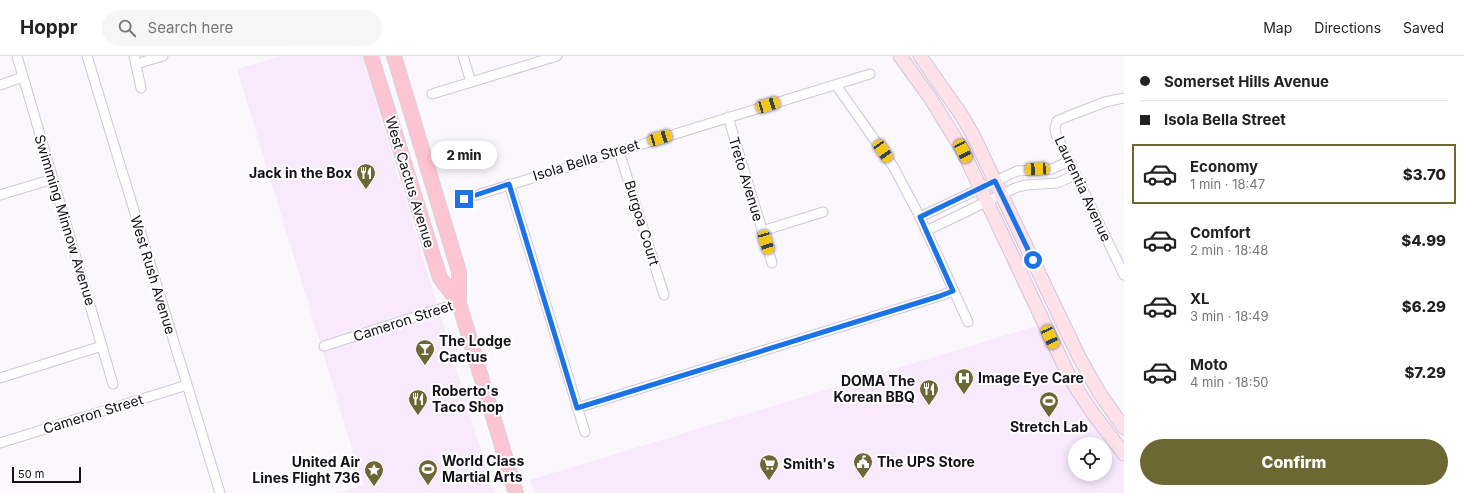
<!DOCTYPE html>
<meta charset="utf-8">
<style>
:root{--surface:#fff;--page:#f6f6f6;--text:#222;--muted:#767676;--line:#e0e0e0;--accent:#6d6733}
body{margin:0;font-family:Inter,sans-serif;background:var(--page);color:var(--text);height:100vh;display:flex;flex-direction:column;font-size:15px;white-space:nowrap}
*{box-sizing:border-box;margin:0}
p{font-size:13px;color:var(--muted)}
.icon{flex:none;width:22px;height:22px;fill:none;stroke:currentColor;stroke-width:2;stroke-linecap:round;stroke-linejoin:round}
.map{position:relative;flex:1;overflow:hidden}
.details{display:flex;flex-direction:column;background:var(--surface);width:340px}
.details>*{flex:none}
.banner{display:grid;align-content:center;height:88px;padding:0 16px;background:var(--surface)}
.buttons{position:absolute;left:1068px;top:381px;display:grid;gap:8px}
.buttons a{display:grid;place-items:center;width:44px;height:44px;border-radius:50%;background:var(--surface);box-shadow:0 2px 10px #0003;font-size:20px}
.scale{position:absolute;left:12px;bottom:10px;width:69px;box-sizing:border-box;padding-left:4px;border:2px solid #141018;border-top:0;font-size:11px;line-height:14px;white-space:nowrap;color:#141018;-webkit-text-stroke:3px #fff;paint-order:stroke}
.end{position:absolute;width:18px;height:18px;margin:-9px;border:5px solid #1a73e8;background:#fff;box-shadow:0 0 0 2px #fff}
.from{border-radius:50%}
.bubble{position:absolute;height:28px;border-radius:14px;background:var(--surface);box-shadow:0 2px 10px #0003;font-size:13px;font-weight:800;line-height:28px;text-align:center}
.car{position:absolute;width:12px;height:24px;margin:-12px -6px;border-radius:5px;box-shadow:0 0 3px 1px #0007;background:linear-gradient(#f5c518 24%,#345 0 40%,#f5c518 0 76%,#345 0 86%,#f5c518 0)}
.banner b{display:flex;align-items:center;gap:14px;height:38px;font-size:15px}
.banner b+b{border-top:1px solid var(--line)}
.banner i{width:10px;height:10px;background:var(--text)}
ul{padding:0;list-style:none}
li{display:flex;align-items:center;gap:12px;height:60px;margin:0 8px 6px;padding:0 8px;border:2px solid transparent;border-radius:0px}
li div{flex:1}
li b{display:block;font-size:15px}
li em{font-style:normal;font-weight:800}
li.current{border-color:var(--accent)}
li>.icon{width:36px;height:36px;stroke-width:1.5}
.cta{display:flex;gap:8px;margin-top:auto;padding:8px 16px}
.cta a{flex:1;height:46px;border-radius:24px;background:var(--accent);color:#fff;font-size:16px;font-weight:800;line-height:46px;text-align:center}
header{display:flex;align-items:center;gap:24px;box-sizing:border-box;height:56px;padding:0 20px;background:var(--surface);border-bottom:1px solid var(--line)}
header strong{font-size:19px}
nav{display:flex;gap:22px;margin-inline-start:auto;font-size:14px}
.search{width:280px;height:36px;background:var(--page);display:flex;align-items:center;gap:10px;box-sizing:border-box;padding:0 14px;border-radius:22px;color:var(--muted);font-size:15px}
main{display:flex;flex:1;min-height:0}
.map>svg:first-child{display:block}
.commercial{fill:#f8e9fd;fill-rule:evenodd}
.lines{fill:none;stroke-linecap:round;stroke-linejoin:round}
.minor-casing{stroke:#d0c5dc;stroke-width:11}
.secondary-casing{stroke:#d0c5dc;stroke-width:15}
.primary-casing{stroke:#d5d4d5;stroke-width:16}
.minor{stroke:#fff;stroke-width:9}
.secondary{stroke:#fee1e9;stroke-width:13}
.primary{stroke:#fdc4d4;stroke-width:14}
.route{stroke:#1a73e8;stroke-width:5}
.labels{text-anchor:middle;stroke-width:4;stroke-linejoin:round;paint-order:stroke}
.street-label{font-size:14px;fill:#141018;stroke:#fff}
.poi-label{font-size:14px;font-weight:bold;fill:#141018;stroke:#fff;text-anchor:start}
</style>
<header>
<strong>Hoppr</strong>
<div class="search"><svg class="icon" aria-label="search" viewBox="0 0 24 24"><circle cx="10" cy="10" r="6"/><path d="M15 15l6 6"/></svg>Search here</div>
<nav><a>Map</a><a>Directions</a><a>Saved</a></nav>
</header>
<main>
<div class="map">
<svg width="1124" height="437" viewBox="0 0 1124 437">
<rect width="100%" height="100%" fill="#faf8fd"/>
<g class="commercial">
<path d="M281 0H362L494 437H338L363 429 237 13Z"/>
<path d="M1039 269 1124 404V437H534L530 424ZM1075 388H1105V418H1075Z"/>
</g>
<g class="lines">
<defs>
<g id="minor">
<path d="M17 0 113 328"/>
<path d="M87 0 220 437"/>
<path d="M134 0 141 32"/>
<path d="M463 0 471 26"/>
<path d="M136 8 163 0"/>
<path d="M0 29 23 21"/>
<path d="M836 29 893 110 920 161 968 266"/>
<path d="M432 38 557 0"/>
<path d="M1124 42 1105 46 1066 61 1057 65 1055 72 1056 78 1124 219"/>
<path d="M728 61 772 207"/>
<path d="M619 95 664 239"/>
<path d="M509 128 585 376"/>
<path d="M0 139 53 123"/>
<path d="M464 143 870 18"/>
<path d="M920 161 1017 115 1052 113 1069 105"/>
<path d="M762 175 823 156"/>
<path d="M926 175 1015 132 1026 129 1057 127 1076 119"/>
<path d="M324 290 459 247"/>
<path d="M0 322 102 290"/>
<path d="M577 352 940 240 953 235"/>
<path d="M0 387 187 329"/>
</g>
<g id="secondary">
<path d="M900 0 931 43 963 95 1071 324 1092 356 1124 398"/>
<path d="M920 0 960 57 972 77 1080 303 1100 338 1124 372"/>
</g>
<g id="primary">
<path d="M371 0 440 222 459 247"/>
<path d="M394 0 459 216V247L516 437"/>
</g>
</defs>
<use href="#minor" class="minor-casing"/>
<use href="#secondary" class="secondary-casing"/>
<use href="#primary" class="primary-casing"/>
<use href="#minor" class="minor"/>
<use href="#secondary" class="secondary"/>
<use href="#primary" class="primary"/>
</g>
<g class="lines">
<path class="route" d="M464 143 509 128 577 352 940 240 953 235 920 161 995 125 1033 204"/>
</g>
<defs>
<symbol id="restaurant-pin" viewBox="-11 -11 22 30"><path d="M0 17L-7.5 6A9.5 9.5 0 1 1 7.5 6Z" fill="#6d6733" stroke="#fff"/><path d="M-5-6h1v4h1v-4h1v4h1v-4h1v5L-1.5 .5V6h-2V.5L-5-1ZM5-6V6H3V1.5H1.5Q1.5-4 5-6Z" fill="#fff"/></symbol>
<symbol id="bar-pin" viewBox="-11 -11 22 30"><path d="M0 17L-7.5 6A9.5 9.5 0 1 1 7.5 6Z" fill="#6d6733" stroke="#fff"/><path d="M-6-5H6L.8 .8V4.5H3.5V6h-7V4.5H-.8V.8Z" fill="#fff"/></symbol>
<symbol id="hospital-pin" viewBox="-11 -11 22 30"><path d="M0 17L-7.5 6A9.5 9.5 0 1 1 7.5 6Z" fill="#6d6733" stroke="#fff"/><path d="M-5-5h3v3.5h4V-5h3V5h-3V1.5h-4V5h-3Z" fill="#fff"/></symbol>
<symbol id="stadium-pin" viewBox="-11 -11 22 30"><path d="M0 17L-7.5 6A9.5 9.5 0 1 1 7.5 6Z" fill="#6d6733" stroke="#fff"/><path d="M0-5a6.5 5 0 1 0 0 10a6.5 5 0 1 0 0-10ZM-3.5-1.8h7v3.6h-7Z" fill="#fff"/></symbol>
<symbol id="civic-pin" viewBox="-11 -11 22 30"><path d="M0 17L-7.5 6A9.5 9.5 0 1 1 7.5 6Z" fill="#6d6733" stroke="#fff"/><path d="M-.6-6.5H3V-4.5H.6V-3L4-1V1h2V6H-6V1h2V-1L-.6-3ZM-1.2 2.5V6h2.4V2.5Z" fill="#fff"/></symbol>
<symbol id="supermarket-pin" viewBox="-11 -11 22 30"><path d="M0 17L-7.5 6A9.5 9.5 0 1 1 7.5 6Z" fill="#6d6733" stroke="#fff"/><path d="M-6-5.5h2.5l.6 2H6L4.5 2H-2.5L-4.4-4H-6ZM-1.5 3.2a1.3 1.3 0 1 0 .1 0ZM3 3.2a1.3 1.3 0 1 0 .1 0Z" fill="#fff"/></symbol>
<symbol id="sight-pin" viewBox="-11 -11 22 30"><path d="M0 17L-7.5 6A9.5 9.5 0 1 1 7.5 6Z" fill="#6d6733" stroke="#fff"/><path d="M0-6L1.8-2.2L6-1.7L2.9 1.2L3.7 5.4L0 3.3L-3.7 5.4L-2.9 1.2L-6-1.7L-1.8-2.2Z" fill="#fff"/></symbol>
</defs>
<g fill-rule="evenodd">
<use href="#restaurant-pin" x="355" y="106" width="22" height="30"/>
<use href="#bar-pin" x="414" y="282" width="22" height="30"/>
<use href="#hospital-pin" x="953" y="311" width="22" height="30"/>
<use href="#restaurant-pin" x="918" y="322" width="22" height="30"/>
<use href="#restaurant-pin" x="407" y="332" width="22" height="30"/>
<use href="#stadium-pin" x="1038" y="334" width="22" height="30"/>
<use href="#civic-pin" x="852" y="395" width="22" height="30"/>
<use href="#supermarket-pin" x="758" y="397" width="22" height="30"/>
<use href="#stadium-pin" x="417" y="402" width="22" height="30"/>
<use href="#sight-pin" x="363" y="403" width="22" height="30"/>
</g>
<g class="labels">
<g class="street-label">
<text transform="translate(586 104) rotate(-17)" y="5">Isola Bella Street</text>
<text transform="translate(746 123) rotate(73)" y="5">Treto Avenue</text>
<text transform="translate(410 126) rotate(73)" y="5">West Cactus Avenue</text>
<text transform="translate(1083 133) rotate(65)" y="5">Laurentia Avenue</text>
<text transform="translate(65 164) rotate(73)" y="5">Swimming Minnow Avenue</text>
<text transform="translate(642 167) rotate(73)" y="5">Burgoa Court</text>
<text transform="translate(153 219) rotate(73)" y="5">West Rush Avenue</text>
<text transform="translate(403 265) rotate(-18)" y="5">Cameron Street</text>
<text transform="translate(93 358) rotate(-17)" y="5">Cameron Street</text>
</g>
<g class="poi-label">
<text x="352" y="122" text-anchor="end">Jack in the Box</text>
<text x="439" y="290">The Lodge<tspan x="439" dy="16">Cactus</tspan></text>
<text x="978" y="327">Image Eye Care</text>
<text x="915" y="330" text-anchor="end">DOMA The<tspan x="915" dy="16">Korean BBQ</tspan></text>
<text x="432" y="340">Roberto's<tspan x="432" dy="16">Taco Shop</tspan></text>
<text x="1049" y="376" text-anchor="middle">Stretch Lab</text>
<text x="442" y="410">World Class<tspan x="442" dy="16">Martial Arts</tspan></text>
<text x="360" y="411" text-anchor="end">United Air<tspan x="360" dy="16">Lines Flight 736</tspan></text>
<text x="877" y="411">The UPS Store</text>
<text x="783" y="413">Smith's</text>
</g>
</g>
</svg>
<div class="buttons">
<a><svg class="icon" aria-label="locate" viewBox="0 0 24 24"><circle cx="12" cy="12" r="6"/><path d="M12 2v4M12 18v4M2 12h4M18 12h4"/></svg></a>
</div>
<div class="scale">50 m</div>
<i class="end from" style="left:1033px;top:204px"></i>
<i class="end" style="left:464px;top:143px"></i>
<div class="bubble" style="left:431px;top:85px;width:66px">2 min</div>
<i class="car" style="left:768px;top:49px;rotate:73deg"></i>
<i class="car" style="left:660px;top:82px;rotate:73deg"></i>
<i class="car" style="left:883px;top:95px;rotate:146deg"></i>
<i class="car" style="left:963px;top:95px;rotate:154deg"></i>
<i class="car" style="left:1037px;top:113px;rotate:267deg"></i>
<i class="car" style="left:766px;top:186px;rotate:163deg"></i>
<i class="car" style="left:1050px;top:281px;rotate:155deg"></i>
</div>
<section class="details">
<div class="banner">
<b><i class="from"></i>Somerset Hills Avenue</b>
<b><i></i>Isola Bella Street</b>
</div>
<ul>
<li class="current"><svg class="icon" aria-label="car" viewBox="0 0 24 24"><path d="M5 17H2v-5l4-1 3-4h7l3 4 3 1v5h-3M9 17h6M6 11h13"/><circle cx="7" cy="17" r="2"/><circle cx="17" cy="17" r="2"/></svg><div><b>Economy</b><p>1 min · 18:47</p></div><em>$3.70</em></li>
<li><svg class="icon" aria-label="car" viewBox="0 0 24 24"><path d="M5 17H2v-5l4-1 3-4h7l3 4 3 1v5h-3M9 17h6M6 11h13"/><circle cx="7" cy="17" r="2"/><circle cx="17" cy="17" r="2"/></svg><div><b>Comfort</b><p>2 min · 18:48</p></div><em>$4.99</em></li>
<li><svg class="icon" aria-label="car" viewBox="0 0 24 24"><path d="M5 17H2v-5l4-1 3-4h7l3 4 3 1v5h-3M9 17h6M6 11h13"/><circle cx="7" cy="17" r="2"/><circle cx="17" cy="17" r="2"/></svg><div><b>XL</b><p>3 min · 18:49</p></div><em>$6.29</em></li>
<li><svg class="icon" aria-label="car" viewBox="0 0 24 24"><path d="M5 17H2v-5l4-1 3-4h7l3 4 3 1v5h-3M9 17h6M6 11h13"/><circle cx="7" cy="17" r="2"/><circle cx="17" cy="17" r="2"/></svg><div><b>Moto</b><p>4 min · 18:50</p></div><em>$7.29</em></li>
</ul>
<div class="cta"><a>Confirm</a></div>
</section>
</main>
